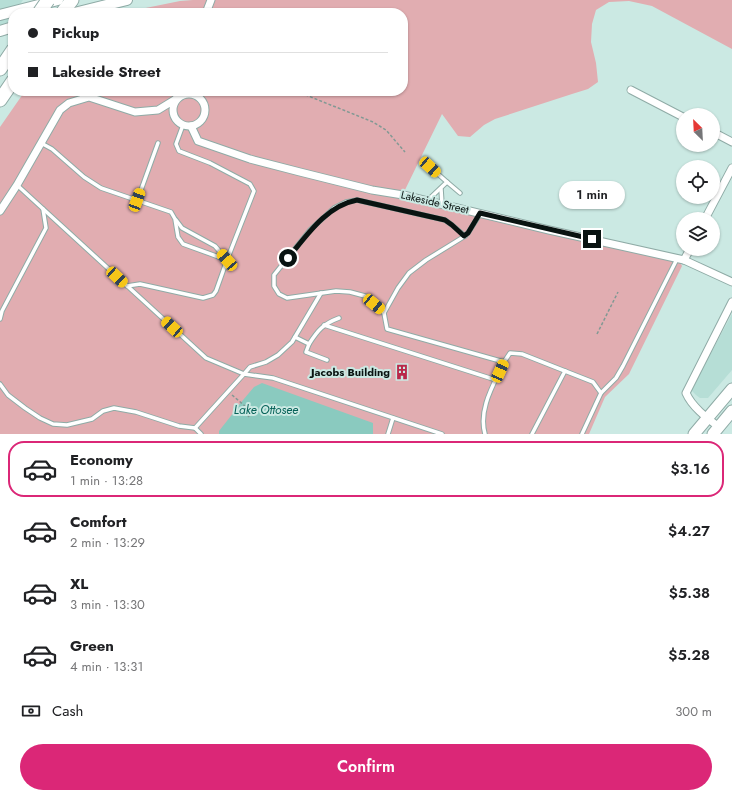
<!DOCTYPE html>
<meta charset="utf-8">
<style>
:root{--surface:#fff;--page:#f2f2f2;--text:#202124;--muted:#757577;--line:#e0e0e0;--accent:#db2777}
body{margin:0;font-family:Jost,sans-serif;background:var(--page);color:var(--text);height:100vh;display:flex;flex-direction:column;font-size:15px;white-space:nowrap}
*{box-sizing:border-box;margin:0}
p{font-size:13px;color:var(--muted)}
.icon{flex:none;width:22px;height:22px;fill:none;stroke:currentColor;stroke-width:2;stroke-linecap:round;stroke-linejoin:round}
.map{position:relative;height:434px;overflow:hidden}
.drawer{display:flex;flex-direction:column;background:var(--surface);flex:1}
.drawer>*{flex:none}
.banner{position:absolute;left:8px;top:8px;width:400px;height:88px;border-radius:16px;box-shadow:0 1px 3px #0004;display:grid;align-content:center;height:88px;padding:0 20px;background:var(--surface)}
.needle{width:26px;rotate:336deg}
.controls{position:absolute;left:676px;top:108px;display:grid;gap:8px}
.controls a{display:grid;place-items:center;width:44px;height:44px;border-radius:50%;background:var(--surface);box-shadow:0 1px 3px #0004;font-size:20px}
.end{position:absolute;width:18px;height:18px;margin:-9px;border:5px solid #091311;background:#fff;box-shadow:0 0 0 2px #fff}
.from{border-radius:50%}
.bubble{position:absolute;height:28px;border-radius:14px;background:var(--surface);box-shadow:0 1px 3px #0004;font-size:13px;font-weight:600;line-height:28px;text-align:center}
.car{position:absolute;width:12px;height:24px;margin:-12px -6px;border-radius:5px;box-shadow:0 0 3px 1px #0007;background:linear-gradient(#f5c518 24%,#345 0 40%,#f5c518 0 76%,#345 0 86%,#f5c518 0)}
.banner b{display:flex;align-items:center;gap:14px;height:38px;font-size:15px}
.banner b+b{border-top:1px solid var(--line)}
.banner i{width:10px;height:10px;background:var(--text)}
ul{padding:7px 0 0;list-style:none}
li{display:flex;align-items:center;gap:12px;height:56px;margin:0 8px 6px;padding:0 12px;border:2px solid transparent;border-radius:16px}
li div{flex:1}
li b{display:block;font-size:15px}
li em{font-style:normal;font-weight:600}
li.selected{border-color:var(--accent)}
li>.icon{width:36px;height:36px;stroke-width:1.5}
.pay{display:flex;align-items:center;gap:10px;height:44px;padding:0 20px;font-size:15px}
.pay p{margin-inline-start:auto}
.cta{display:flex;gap:8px;margin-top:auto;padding:8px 20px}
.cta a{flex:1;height:46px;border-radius:24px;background:var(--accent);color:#fff;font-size:16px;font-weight:600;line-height:46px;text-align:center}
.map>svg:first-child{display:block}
.built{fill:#b6ded6}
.green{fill:#e1adb1}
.water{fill:#8acabf}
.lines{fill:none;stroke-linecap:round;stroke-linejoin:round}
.lane-casing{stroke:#8faba6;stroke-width:5.5}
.street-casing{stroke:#8faba6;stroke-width:9}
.secondary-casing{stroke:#8faba6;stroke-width:12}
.primary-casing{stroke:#8faba6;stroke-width:13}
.highway-casing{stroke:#8faba6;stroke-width:15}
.path{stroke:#829994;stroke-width:1.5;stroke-dasharray:3 2;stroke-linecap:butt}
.lane{stroke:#fff;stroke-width:3.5}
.street{stroke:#fff;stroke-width:7}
.secondary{stroke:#fff;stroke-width:10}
.primary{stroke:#fff;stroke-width:11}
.highway{stroke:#fff;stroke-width:13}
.highway-bridge-casing{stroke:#8faba6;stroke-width:15;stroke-linecap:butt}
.highway-bridge{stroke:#fff;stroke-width:13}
.route{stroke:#091311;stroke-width:5}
.labels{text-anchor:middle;stroke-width:4;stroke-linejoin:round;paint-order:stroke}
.street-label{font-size:11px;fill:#091311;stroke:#cbe9e3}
.poi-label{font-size:11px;font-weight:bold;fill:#091311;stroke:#cbe9e3;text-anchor:end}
.water-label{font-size:12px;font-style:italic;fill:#066258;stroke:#cbe9e3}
</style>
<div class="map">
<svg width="732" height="434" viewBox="0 0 732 434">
<rect width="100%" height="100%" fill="#cbe9e3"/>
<g class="built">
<path d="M0 0H23L0 33Z"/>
<path d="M732 314V370L708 398H700L696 395 691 390Z"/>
</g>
<path class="green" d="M193 0H732V49L652 6 629 1 609 2 596 10 592 24 591 42 596 63 598 82 588 89 572 94 495 119 484 125 470 137 458 136 442 114 403 194 678 258 682 266 629 374 605 397 589 434H0V127L25 91H403V13H121L180 1Z"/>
<path class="water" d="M262 383 373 423V434H219V431L234 412 233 408 235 405 238 406 254 387Z"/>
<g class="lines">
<defs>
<g id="lane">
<path d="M41 143 52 149 84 177 101 188 171 212 175 219 178 237 183 244 227 260 254 191 250 184 210 163 179 151 176 144 183 125"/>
<path d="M447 182 460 193"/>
<path d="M17 185 206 358 244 374 250 367 266 362 278 355 292 342 321 293"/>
<path d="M441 189 442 204"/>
<path d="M428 200 447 182 430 167"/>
<path d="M137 201 158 143"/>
<path d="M480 214 468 233 465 236 426 260 409 273 398 288 384 313 387 329 504 362C494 384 478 409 485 434"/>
<path d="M127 286 140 284 203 298 213 295 216 291 227 260 215 246 182 228 176 220"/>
<path d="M384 313 365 296 350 292 336 291 287 298 279 294 274 286V275L310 230 334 208 346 202 357 200 445 220 452 225 465 236"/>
<path d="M0 319 2 311 46 228 43 209"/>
<path d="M324 325 496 380"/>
<path d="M295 337 309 344C318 330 323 324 339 318"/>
<path d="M309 344 306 352 327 360"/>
<path d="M504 362 510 353 522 354 565 371 532 434"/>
<path d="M565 371 593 382 601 393"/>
<path d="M0 384 8 395 25 408 40 418 53 424 67 425 92 419 103 411 114 408 136 412 179 426 195 428 201 434"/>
<path d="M195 428 244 374 273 378 442 434"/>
<path d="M388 434 393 418"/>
<path d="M582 434 601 393 616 378 623 366 677 259"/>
</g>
<g id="street">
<path d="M206 13 211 0"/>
<path d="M631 90 683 117"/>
<circle cx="189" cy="110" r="16"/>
<path d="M191 126 198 141 250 159 300 172 372 190 403 195 549 230 684 260 732 282"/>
<path d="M713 132 732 142"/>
<path d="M0 211 17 185 60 110 69 103 89 97 135 112 158 110 176 99 179 91"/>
<path d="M705 219 732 168"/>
<path d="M684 260 690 249"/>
<path d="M719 427C707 418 692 407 686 393L732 302"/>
</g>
<g id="secondary">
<path d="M74 13 127 0"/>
<path d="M0 15 58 0"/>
<path d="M0 31 13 27"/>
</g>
<g id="primary">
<path d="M694 434 732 389"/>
<path d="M713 434 732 411"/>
</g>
<g id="highway">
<path d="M62 13 72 0"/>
<path d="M0 69 13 50"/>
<path d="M0 100 13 81"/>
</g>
</defs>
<use href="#lane" class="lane-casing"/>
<use href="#street" class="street-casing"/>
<use href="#secondary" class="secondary-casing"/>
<use href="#primary" class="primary-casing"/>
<use href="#highway" class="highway-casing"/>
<g class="path">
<path d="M296 91 373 122 386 130 405 152"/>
<path d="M597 334 618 292"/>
<path d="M232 395 252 412"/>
<path d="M248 417 256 408"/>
</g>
<use href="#lane" class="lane"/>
<use href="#street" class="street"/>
<use href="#secondary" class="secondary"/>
<use href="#primary" class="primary"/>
<use href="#highway" class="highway"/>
<defs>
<path id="highway-bridge" d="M39 13 48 0"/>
</defs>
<use href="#highway-bridge" class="highway-bridge-casing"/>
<use href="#highway-bridge" class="highway-bridge"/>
</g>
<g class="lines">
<path class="route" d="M288 258C307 235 326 206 357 200L445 220 452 225 464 236 468 233 480 213 592 239"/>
</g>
<defs>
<symbol id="building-bare" viewBox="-9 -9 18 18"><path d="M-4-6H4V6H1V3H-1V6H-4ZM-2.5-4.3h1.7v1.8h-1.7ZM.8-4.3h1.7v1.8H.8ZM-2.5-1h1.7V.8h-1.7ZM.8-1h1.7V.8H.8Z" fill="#b92849" stroke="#cbe9e3" stroke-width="2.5" paint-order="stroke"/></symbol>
</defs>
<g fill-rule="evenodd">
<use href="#building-bare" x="391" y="361" width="22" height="22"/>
</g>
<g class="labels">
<g class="street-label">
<text transform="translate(435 202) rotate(13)" y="4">Lakeside Street</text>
</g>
<g class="poi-label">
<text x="390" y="376">Jacobs Building</text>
</g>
<g class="water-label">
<text x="266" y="414">Lake Ottosee</text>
</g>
</g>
</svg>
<div class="controls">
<a><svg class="needle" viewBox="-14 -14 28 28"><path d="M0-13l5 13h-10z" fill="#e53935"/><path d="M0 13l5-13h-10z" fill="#757577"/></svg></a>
<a><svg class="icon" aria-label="locate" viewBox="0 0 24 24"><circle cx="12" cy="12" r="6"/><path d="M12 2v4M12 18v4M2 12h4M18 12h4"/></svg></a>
<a><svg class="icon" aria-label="layers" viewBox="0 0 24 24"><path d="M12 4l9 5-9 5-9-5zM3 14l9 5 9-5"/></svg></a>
</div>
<i class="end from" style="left:288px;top:258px"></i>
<i class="end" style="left:592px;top:239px"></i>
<div class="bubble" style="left:559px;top:181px;width:66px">1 min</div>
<i class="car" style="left:430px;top:167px;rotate:132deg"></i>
<i class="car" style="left:137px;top:200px;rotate:20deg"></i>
<i class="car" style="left:227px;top:260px;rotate:319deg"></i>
<i class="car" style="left:117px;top:277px;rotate:133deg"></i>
<i class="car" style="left:374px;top:304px;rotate:129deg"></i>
<i class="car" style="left:172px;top:327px;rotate:312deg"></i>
<i class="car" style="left:500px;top:371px;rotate:24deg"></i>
<div class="banner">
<b><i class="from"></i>Pickup</b>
<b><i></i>Lakeside Street</b>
</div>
</div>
<section class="drawer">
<ul>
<li class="selected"><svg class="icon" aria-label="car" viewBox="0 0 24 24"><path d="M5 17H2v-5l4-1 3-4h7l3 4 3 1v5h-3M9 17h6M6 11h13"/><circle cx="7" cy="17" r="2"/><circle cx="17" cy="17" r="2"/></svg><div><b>Economy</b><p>1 min · 13:28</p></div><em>$3.16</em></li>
<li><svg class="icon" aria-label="car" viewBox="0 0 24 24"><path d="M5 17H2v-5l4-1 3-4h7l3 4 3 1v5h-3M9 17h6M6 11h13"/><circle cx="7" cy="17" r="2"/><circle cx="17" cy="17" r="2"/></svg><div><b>Comfort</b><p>2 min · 13:29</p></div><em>$4.27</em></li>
<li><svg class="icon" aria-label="car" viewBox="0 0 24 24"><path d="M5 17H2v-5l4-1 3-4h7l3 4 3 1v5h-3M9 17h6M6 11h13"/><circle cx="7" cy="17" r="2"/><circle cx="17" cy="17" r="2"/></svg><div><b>XL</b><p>3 min · 13:30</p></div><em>$5.38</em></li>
<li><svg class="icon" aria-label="car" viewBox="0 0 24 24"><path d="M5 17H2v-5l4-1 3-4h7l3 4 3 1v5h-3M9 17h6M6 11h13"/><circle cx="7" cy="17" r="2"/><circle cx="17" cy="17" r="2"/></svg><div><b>Green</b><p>4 min · 13:31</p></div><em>$5.28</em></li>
</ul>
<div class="pay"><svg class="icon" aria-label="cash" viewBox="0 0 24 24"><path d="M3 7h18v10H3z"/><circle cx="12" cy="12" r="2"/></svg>Cash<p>300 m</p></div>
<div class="cta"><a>Confirm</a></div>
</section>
